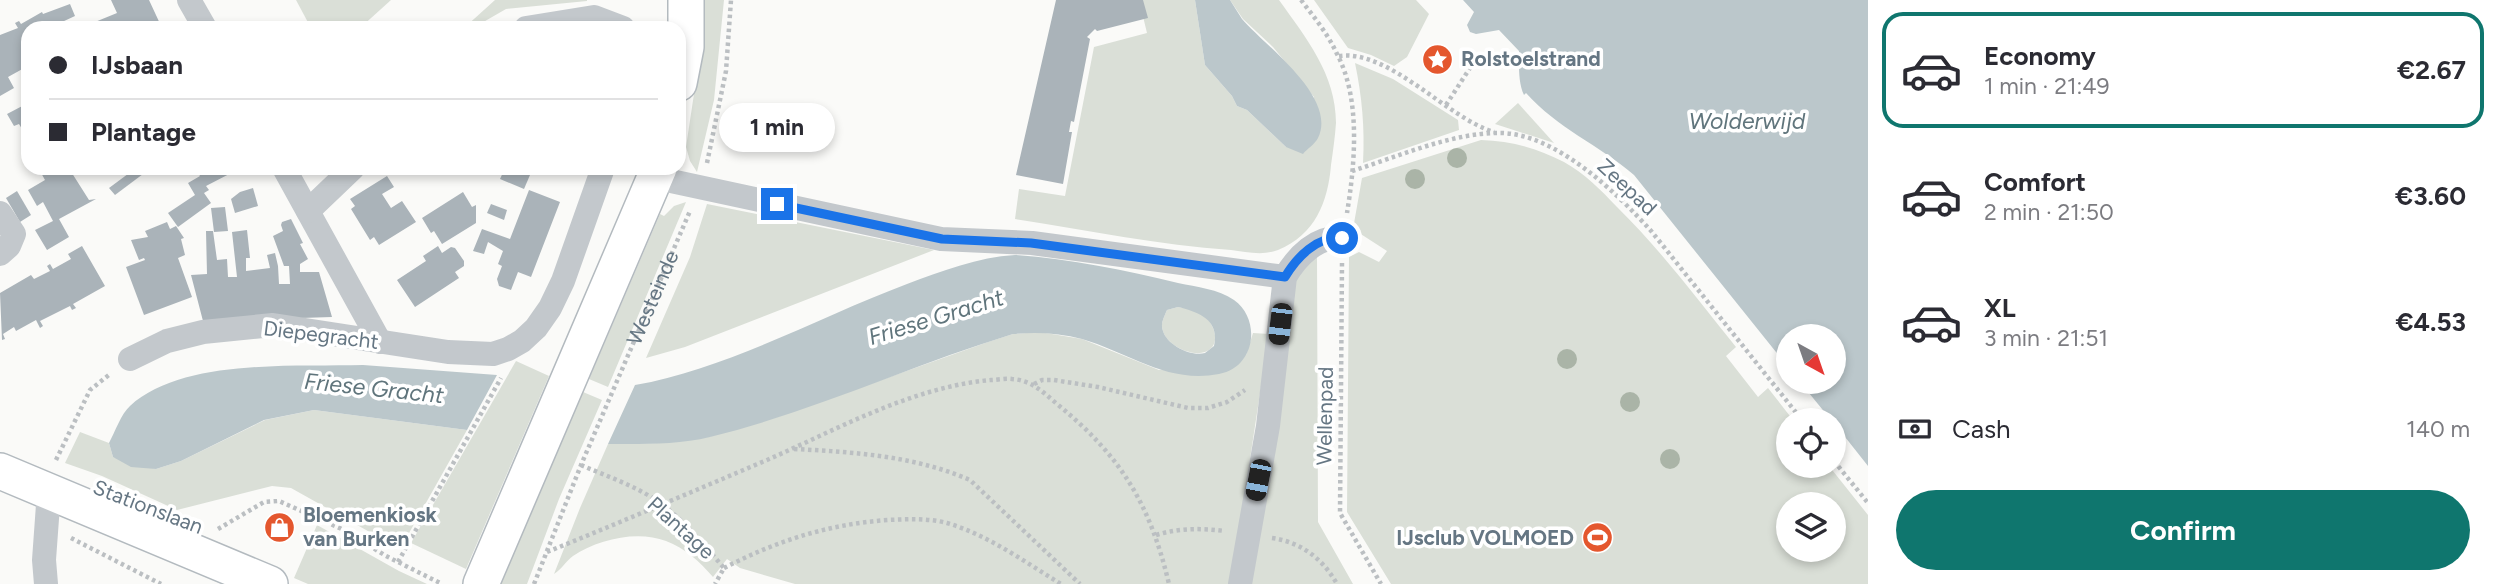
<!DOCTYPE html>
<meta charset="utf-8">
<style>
:root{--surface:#fff;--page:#f7f7f7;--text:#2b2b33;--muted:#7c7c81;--line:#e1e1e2;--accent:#0f766e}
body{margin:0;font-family:Figtree,sans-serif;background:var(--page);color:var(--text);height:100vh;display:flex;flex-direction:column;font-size:26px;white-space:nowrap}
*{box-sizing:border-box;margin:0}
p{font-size:23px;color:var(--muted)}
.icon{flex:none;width:38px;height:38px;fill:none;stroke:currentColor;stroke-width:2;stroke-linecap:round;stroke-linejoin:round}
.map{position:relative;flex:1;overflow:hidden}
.sheet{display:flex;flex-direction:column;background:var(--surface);width:630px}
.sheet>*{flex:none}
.guide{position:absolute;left:21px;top:21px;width:665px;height:154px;border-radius:21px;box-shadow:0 4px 10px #0003;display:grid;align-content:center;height:154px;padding:0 28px;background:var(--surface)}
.needle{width:46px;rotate:140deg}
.controls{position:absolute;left:1776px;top:324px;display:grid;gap:14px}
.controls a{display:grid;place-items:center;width:70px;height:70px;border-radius:50%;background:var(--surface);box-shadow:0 4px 10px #0003;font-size:35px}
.end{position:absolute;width:32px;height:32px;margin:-16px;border:9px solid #1a73e8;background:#fff;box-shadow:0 0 0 4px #fff}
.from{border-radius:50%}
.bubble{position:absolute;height:49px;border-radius:24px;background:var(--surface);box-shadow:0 4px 10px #0003;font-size:23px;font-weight:700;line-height:49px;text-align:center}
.car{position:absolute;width:21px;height:42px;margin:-21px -10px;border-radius:9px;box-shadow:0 0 5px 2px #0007;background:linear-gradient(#222 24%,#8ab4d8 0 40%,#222 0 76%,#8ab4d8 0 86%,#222 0)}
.guide b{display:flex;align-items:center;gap:24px;height:66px;font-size:26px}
.guide b+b{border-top:2px solid var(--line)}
.guide i{width:18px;height:18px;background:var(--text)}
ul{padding:12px 0 0;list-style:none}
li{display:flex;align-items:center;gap:21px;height:116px;margin:0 14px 10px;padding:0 14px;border:4px solid transparent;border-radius:21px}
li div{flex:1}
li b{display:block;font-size:26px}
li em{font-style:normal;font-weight:700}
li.current{border-color:var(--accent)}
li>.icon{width:63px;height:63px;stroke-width:1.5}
.pay{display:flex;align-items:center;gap:18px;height:77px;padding:0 28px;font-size:26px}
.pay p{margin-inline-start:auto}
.cta{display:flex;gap:14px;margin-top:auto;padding:14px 28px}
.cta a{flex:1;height:80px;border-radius:42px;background:var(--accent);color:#fff;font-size:28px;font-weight:700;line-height:80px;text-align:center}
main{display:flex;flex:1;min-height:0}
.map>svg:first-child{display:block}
.green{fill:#dadfd7;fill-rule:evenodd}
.water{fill:#bbc7cb;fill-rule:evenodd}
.building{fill:#aab3b9}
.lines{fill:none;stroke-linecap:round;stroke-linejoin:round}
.secondary-casing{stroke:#b3babf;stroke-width:38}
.path{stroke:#bbbfc2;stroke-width:4.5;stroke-dasharray:3.5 3.5;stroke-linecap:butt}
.street{stroke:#c3c8cc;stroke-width:24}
.secondary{stroke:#fff;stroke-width:35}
.tree{fill:#aab4a7}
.route{stroke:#1a73e8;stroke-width:9}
.labels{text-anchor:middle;stroke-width:7;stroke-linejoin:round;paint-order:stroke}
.poi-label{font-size:21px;font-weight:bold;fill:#657683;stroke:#fff;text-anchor:start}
.street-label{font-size:21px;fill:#657683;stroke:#fff}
.water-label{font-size:23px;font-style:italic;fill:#60757c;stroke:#fff}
</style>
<main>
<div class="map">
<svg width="1868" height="584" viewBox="0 0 1868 584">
<rect width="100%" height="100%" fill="#fafaf8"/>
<g class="green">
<path d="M296 0H391L360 28H311Z"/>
<path d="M495 0H587V1L506 9 473 28H464Z"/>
<path d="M701 0H724L714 100 697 172 690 161 686 147 697 74Z"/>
<path d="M1139 0H1195L1205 65 1232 96 1237 106 1247 110 1286 147 1314 97 1273 47 1243 19 1230 0H1279C1306 38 1336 74 1336 123 1335 137 1333 151 1331 165 1328 202 1315 235 1278 250 1263 256 1246 252 1231 250 1159 245 1087 230 1015 219L1019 189 1065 196 1094 47 1147 33Z"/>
<path d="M1314 0H1416L1429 14 1407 57 1394 66 1371 55 1348 48Z"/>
<path d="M1355 63 1393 79 1458 120 1459 130 1363 163C1365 128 1362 97 1355 63Z"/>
<path d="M1518 103 1554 143 1495 124Z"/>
<path d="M1481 140C1511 141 1537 148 1564 162 1584 173 1601 190 1617 207 1661 250 1697 299 1736 347L1726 356 1758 397 1768 388 1793 420H1788V466H1829L1868 515V584H1391L1347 512 1349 257 1359 252 1379 262 1387 251 1353 229 1362 178ZM1788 504H1834V550H1788Z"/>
<path d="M686 202 608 387 589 379 660 214 664 216 674 206Z"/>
<path d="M707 204 934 250 685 347 646 358 690 257Z"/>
<path d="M1317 255 1318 522 1353 584H1250L1296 281 1306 264Z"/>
<path d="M1178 307C1185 308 1195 309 1200 312 1213 320 1224 345 1205 352 1191 357 1167 345 1163 331 1160 324 1164 317 1167 310Z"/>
<path d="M1040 332 1082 339 1159 370 1246 355 1253 333 1269 334 1231 584H795L740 568 727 559 713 577C700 562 685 548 666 541 638 530 598 539 573 556 566 561 562 569 554 574L580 508 608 444 659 443 708 437 777 417 988 342 1013 334Z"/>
<path d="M516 361 549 376 466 569 411 543Z"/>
<path d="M583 392 602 400 559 499 527 584H500Z"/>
<path d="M314 410 467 430 400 549 291 488 272 486 177 510 102 476 65 463 80 432 109 443 113 457 156 469 181 461 265 420Z"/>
<path d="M317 525 399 571 427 584H308L294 578Z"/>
</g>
<g class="water">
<path d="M1195 0H1230C1234 6 1238 13 1242 19 1264 45 1338 97 1318 138 1315 144 1307 149 1303 154L1286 147 1247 110 1237 106 1232 96 1205 65Z"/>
<path d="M1463 0H1868V466L1834 423V420H1831L1800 382H1834V336H1788V367L1634 175C1599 145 1557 128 1526 93L1524 95C1518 82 1519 66 1519 51L1499 30 1476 34 1470 32 1467 25 1474 12Z"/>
<path d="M1015 255C1070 259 1125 270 1178 283 1197 287 1218 289 1234 300 1262 320 1255 368 1219 374 1167 384 1130 353 1082 339 1059 333 1037 332 1013 334 911 365 813 412 710 437 677 445 641 444 608 444L635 385C727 369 819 317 907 284 942 271 978 257 1015 255ZM1178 307C1199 312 1220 320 1214 346 1211 348 1208 351 1205 353 1191 357 1167 345 1163 331 1160 324 1164 317 1167 310Z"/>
<path d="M363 365 497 375 467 430 314 410 264 420 181 461 156 469 131 467 113 457 109 443C115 432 121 414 130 406 182 358 295 367 363 365Z"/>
</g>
<g class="building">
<path d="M111 0H149L162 28H97L95 22 117 13Z"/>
<path d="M1056 0H1143L1148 18 1097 31 1095 29 1087 37 1090 39 1074 122 1071 121 1069 132H1072L1063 184 1016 175Z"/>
<path d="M70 4 75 16 62 22 65 28H28V70L26 67 8 77 14 88 0 96V35L18 28 15 23 19 21 21 24 42 12 43 14Z"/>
<path d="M28 103V139L19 124 14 126 7 114Z"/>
<path d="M45 168H74L70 170 89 200 96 199 59 219 69 237 47 250 35 230 53 221 43 202 37 206 28 190 45 180 40 171Z"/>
<path d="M136 168 143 174 115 195 109 188Z"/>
<path d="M195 168H233L235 171 206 186 209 190 204 193 211 203 178 227 168 213 195 195 188 183 200 176Z"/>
<path d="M505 168H512L530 175 524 189 500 179Z"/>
<path d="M387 176 394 187 382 194 391 208 402 201 416 222 379 245 374 237 370 240 351 209 355 206 350 199Z"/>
<path d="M253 188 258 206 235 213 231 199 240 192Z"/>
<path d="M529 190 560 202 531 277 518 272 511 290 499 286 497 279 502 266 498 264 503 251 488 242 484 254 473 251 482 229 510 239Z"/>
<path d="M17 191 31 215 20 222 6 198Z"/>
<path d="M463 192 472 207 476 205V223L442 244 434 231 431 233 422 218Z"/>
<path d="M491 204 507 210 504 220 487 213Z"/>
<path d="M225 207 228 231 214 232 211 208Z"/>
<path d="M291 219 303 243 300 244 308 259 300 264V272H319L332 317 203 321 191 275 207 274 206 231H213L217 260 227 259 228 277H237L232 232 247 230 250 258H246V271L270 268 267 255 275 253 278 266 279 284H290L289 266H284L273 236 283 231 281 225 282 222Z"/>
<path d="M167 222 170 229 176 226 184 238 181 239 185 255 178 258 192 297 144 315 126 267 145 260 144 258 139 260 131 240 148 237 145 231Z"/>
<path d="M82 246 105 286 73 304 76 308 72 310 70 306 40 321 43 326 40 328 36 320 16 331 14 327 3 334 5 339 2 340 0 293 31 275 34 279 50 271 47 266 50 264 53 269 71 259 68 254Z"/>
<path d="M438 246 442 253 451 247 455 248 464 261V266L455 272 459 278 415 307 397 280 426 261 423 256Z"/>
<path d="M288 514 295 530 278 536 271 520Z"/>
</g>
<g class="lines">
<defs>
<g id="secondary">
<path d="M679 83 686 47V0"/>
<path d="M0 471 270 584"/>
<path d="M481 584 659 168"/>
</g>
</defs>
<use href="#secondary" class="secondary-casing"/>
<g class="path">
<path d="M1301 0C1314 17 1328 34 1337 54 1361 99 1355 164 1347 213"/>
<path d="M1339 56C1389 49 1447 118 1494 132"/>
<path d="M1446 105 1479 54"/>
<path d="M707 163 726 71 731 0"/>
<path d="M1352 171C1397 157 1451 133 1498 133 1555 132 1617 193 1652 232L1802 420"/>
<path d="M1342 263 1340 513 1381 584"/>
<path d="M1034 384 1042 380H1054L1098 387 1188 408H1208L1227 402 1245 390"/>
<path d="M794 449C854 452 915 456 970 480L1080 584"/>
<path d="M56 460 90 390 110 374"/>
<path d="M1834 461 1868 503"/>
<path d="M581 465C608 477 640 487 664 506 686 523 705 546 724 568L715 584"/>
<path d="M218 529 264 502 279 501 344 530 386 556 442 584"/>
<path d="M1156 535C1179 528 1201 528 1225 531"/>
<path d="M71 538 161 584"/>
<path d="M1272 538C1301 542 1323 559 1337 584"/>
<path d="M547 552C621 522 694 491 767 460 838 429 912 387 991 380 997 380 1005 378 1012 379 1031 380 1043 392 1057 404 1121 456 1150 504 1169 584"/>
<path d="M398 562 501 378"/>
<path d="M724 568C776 541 829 524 888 520 908 519 928 518 947 523 988 535 1025 562 1061 584"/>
<path id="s1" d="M534 584 581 465 690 211"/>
</g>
<g class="street">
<path d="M189 0 205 28"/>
<path d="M526 28 594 17 623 28"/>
<path d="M284 168 380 342"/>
<path d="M657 178 941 239 1032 243 1285 277"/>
<path d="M308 211 353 168"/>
<path d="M0 213 14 234 9 246 0 254"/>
<path d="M130 359 167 341 203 332 273 325 448 352 493 354 508 349 522 341 536 328 550 308 563 281 603 168"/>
<path d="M46 584 44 560 49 491"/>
<path d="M1240 584 1268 426 1285 277C1297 256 1317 236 1342 238"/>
</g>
<use href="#secondary" class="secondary"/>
</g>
<g class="tree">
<circle cx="1457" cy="158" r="10"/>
<circle cx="1415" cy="179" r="10"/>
<circle cx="1567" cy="359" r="10"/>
<circle cx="1630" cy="402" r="10"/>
<circle cx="1670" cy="459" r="10"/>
</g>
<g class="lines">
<path class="route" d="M777 204 942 239 1031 243 1285 277C1297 257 1317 236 1342 238"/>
</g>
<defs>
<symbol id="sight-disc" viewBox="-11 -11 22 22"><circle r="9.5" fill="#e4572e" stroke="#fff"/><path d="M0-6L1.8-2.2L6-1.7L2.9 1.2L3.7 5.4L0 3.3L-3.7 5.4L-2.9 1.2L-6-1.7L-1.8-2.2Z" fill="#fff"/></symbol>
<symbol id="shop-disc" viewBox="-11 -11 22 22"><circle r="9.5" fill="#e4572e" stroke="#fff"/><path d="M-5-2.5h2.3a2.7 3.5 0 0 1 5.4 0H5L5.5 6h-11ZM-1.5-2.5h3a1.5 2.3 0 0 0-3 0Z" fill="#fff"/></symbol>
<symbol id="stadium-disc" viewBox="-11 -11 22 22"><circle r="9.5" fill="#e4572e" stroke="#fff"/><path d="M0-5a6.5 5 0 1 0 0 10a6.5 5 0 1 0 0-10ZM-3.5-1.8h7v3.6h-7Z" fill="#fff"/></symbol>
</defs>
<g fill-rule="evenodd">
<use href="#sight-disc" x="1420" y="42" width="35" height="35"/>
<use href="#shop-disc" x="262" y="510" width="35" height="35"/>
<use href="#stadium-disc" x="1580" y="520" width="35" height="35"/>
</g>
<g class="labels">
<g class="poi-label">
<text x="1461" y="66">Rolstoelstrand</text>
<text x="303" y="522">Bloemenkiosk<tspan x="303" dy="24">van Burken</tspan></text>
<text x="1574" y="545" text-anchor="end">IJsclub VOLMOED</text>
</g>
<g class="street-label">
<text transform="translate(1627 187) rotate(43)" y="7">Zeepad</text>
<text dy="7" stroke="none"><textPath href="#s1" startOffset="310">Westeinde</textPath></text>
<text transform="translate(321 335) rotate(7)" y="7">Diepegracht</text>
<text transform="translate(1325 416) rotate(-89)" y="7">Wellenpad</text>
<text transform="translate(148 507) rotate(21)" y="7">Stationslaan</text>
<text transform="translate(681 528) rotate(42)" y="7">Plantage</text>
</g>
<g class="water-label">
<text x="1747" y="129">Wolderwijd</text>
<text transform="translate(936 317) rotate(-17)" y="8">Friese Gracht</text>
<text transform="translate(374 388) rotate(6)" y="8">Friese Gracht</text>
</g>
</g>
</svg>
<div class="controls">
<a><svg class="needle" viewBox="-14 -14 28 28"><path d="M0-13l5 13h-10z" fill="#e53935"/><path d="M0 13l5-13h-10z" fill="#7c7c81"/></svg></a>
<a><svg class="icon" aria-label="locate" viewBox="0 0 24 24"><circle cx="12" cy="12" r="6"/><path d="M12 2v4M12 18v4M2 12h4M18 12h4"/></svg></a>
<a><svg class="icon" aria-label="layers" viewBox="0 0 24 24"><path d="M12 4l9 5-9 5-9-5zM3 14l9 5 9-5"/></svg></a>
</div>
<i class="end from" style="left:1342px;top:238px"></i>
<i class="end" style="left:777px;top:204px"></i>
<div class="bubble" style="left:719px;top:103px;width:116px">1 min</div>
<i class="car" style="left:1280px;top:324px;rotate:187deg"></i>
<i class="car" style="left:1258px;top:480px;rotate:191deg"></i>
<div class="guide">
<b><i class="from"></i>IJsbaan</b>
<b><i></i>Plantage</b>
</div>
</div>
<section class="sheet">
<ul>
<li class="current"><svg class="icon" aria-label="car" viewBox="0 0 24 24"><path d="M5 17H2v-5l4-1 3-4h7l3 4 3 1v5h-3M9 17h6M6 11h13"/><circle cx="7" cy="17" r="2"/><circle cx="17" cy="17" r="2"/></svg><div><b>Economy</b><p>1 min · 21:49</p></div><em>€2.67</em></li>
<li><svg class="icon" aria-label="car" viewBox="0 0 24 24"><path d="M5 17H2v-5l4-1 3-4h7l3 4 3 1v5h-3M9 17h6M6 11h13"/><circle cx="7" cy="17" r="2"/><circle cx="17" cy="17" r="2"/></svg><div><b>Comfort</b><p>2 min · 21:50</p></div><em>€3.60</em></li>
<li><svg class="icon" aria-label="car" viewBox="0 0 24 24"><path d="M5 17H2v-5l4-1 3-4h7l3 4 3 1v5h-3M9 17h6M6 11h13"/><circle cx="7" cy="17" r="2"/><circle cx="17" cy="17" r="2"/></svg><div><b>XL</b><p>3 min · 21:51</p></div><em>€4.53</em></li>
</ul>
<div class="pay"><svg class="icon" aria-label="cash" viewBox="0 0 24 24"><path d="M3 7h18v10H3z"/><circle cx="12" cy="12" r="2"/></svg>Cash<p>140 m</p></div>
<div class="cta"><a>Confirm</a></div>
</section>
</main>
